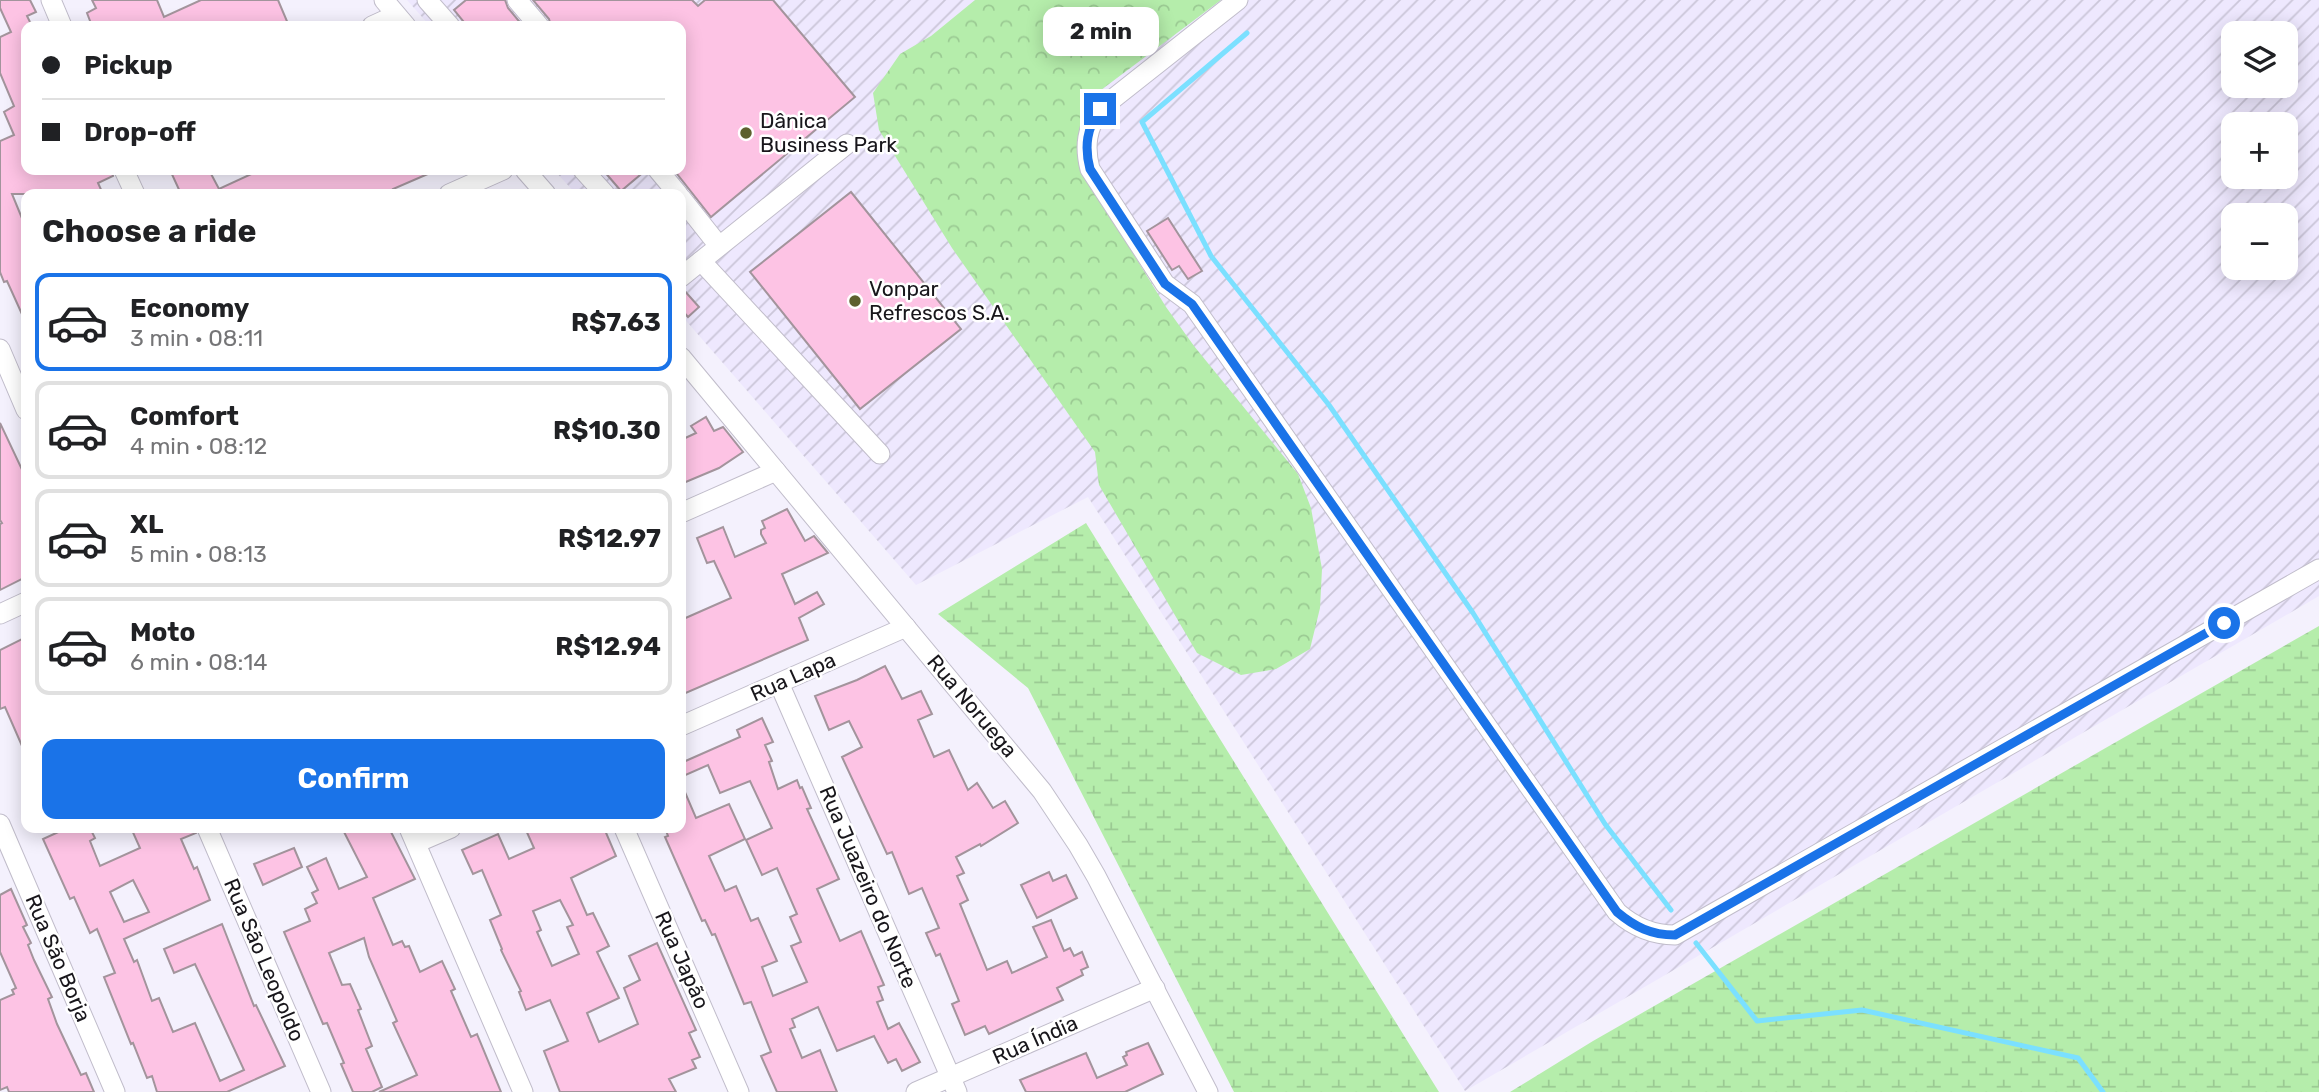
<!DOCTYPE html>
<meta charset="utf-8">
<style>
:root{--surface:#fff;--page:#f6f6f6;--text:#202124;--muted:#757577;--line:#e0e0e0;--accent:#1a73e8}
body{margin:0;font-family:Rubik,sans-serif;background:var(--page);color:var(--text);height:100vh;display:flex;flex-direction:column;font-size:26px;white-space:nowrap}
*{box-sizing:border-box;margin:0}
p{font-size:23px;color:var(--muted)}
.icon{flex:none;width:38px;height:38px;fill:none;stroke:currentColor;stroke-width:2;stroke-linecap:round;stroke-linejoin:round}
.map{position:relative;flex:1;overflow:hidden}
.drawer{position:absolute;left:21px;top:189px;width:665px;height:644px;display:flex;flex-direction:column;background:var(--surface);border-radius:14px;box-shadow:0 4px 18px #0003}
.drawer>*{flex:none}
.hud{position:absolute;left:21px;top:21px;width:665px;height:154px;border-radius:14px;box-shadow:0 4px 18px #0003;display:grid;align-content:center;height:154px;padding:0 21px;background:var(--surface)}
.fabs{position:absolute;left:2221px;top:21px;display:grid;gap:14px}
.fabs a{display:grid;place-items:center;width:77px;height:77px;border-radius:14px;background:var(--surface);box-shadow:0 4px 18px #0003;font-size:35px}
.end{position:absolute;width:32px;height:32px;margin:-16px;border:9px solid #1a73e8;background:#fff;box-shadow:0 0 0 4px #fff}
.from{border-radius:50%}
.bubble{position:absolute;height:49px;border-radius:14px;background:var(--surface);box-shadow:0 4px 18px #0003;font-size:23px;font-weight:700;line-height:49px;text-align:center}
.hud b{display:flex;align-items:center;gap:24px;height:66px;font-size:26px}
.hud b+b{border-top:2px solid var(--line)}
.hud i{width:18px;height:18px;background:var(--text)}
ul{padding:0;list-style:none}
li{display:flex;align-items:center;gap:21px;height:98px;margin:0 14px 10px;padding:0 7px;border:4px solid var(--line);border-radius:14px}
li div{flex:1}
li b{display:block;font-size:26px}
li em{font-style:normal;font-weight:700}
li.active{border-color:var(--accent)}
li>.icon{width:63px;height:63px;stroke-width:1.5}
h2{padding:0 21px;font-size:32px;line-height:84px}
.cta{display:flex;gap:14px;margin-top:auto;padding:14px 21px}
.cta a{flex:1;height:80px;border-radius:14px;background:var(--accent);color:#fff;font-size:28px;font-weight:700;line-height:80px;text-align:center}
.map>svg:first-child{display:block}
.industrial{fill:url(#industrial-furrows);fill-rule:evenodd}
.forest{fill:url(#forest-crowns)}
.wetland{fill:url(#wetland-marsh)}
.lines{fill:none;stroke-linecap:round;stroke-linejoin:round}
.stream{stroke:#7be0ff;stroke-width:5}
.building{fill:#fdc3e4;stroke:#a3949c;stroke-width:2;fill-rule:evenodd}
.minor-casing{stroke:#c1bdcb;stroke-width:21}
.minor{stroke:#fff;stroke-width:19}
.route{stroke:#1a73e8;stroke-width:9}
.poi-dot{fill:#5d602e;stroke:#fff;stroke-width:2.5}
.labels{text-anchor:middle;stroke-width:5;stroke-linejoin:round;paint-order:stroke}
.poi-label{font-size:21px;fill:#18161b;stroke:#fff;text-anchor:start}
.street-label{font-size:21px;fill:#18161b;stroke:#fff}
</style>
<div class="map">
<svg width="2319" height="1092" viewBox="0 0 2319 1092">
<defs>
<pattern id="industrial-furrows" width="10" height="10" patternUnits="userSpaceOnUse" patternTransform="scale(1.75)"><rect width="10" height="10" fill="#eee8fe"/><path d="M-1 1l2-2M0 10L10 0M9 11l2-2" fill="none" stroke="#cbc6d9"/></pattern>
<pattern id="forest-crowns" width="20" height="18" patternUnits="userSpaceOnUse" patternTransform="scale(1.75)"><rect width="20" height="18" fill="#b5edab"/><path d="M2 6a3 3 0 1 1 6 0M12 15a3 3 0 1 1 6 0" fill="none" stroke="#9bca93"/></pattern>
<pattern id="wetland-marsh" width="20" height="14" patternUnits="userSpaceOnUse" patternTransform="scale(1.75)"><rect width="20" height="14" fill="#b5edab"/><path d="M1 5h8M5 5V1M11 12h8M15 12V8" fill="none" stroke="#9bca93"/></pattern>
</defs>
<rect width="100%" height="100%" fill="#f4f1fd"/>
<path class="industrial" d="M407 0H2319V596L1465 1091 1088 497 916 585 681 315V194H576L554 170H681V26H430ZM2233 33H2286V86H2233ZM2233 124H2286V177H2233ZM2233 215H2286V268H2233Z"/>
<path class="forest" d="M975 0H1221L1085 102 1078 138 1080 167 1166 307 1194 346 1298 474 1311 508 1322 569 1320 608 1310 649 1276 669 1241 675 1197 653 1099 485 1095 452 952 248 879 130 873 93 900 54 931 36Z"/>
<g class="wetland">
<path d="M1086 523 1439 1092H1234L1028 688 938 614Z"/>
<path d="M2319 626V1092H1510L1593 1041Z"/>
</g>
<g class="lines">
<g class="stream">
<path d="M1247 33 1142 122 1211 256 1329 405 1473 613 1605 824 1671 910"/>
<path d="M1696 943 1757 1021 1862 1010 2078 1058 2103 1092"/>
</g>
</g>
<g class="building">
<path d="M0 0H30L36 12 27 16 32 26H26V170H112L113 176 98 183 103 194H12L26 228V323L7 281 4 282 0 272V141L14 135 4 112 14 106 0 73V37L11 32 0 8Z"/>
<path d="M92 0H157L164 17 201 0H278L289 26H92L87 13 96 8Z"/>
<path d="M466 0H505L508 8 523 26H467L454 10Z"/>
<path d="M533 0H692L698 6 705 0H773L855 97 711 217 674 170H681V26H551L549 19Z"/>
<path d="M170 170H209L219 189 260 170H437L393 189 395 194H181Z"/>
<path d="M603 170H646L621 191Z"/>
<path d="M851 192 961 329 860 409 750 272Z"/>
<path d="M1168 218 1202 271 1188 279 1179 266 1172 270 1147 231Z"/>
<path d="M681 289H683L699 307 688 317 681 309Z"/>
<path d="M706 417 714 431 723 427 743 452 719 468 681 484V440L696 433 691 426Z"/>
<path d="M0 423 26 478V577L0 590V524L2 523 0 520Z"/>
<path d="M787 509 805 541 814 536 828 553 782 574 795 604 817 592 824 604 799 618 808 640 681 695V620L731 598 714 561 707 563 697 538 723 527 735 557 766 543 761 534V530L765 528 762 521Z"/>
<path d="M26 637V755L5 707 0 709V650Z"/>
<path d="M885 666 902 699 921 691 932 714 918 720 934 757 949 750 968 790 977 783 993 808 1005 801 1018 823 981 846 980 844 956 857 964 873 957 876 968 900 960 904 987 970 1007 961 1012 973 1047 957 1033 927 1051 920 1064 951 1070 948 1074 956 1082 952 1088 967 1081 970 1083 975 1057 988 1063 1000 989 1034 985 1026 965 1035 952 1004 959 1001 940 954 936 956 926 933 939 928 922 888 909 894 892 852 887 854 842 757 862 747 849 721 829 730 815 696 857 680Z"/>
<path d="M762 718 773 742 765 745 772 761 769 762 778 789 797 780 800 788 802 787 811 808 807 809 839 879 817 889 840 941 861 931 884 985 878 987 883 1000 877 1002 888 1029 899 1023 920 1062 902 1071 896 1059 888 1063 874 1036 837 1051 818 1007 792 1019 795 1027 790 1029 802 1058 820 1050 837 1092H777L761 1056 771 1052 751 1002 744 1004 715 934 712 935 705 920 702 921 665 837 668 836 665 828H681V783L696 818 729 804 745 839 709 856 725 891 736 886 751 921 758 918 777 961 762 967 773 996 807 982 791 946 801 942 790 917 797 914 777 868 762 875 746 840 772 828 750 781 720 793 708 765 681 777V763L740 737 737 730Z"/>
<path d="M67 828H90L95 838 90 841 100 866 140 848 131 828H195L196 833 181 839 194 869 197 867 210 900 124 939 134 962 137 960 152 1001 159 998 173 1032 195 1023 220 1081 244 1070 195 964 174 973 164 949 222 924 254 1006 256 1005 285 1066 227 1092H157L152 1076 147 1078 133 1043 131 1044 104 977 115 973 97 929 90 933 74 897 70 899 43 839ZM133 880 149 912 124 922 110 892Z"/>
<path d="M342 828H389L415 879 373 898 393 945 402 941 405 947 409 946 420 972 442 961 455 989 451 991 471 1037 477 1034 501 1092H379L417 1075 393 1023 397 1021 369 957 364 938 329 953 342 985 350 984 361 1009 358 1010 372 1046 366 1049 382 1087 372 1092H353L341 1064 344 1063 327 1023 323 1024 284 932 310 921 305 909 317 903 312 893 318 890 307 867 326 858 339 889 367 877Z"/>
<path d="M525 828H604L616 856 571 878 587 915 593 913 609 946 597 952 619 998 587 1013 599 1042 638 1024 624 988 640 980 629 956 657 943 696 1030 689 1033 700 1057 692 1060 696 1068 669 1079 676 1092H560L544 1051 568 1041 550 1000 526 1010 519 992 521 991 501 950 502 949 490 920 501 915 482 870 473 874 462 850 498 834 509 859 534 848ZM560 900 573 925 567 927 579 954 552 966 537 932 541 930 533 911Z"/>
<path d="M294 848 302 867 263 885 254 864Z"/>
<path d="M1049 872 1053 881 1066 875 1077 898 1037 918 1021 885Z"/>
<path d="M11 889 27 925 23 927 31 943 28 945 34 960 52 997 48 999 57 1024 81 1075 86 1073 94 1092H9L7 1087 0 1090V1000L14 994 12 990 16 988 0 952V895Z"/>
<path d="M1148 1043 1163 1074 1125 1092H1026L1020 1080 1086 1053 1097 1078 1127 1065 1123 1057 1127 1055 1126 1052Z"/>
</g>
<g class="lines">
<defs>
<g id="minor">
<path d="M51 0 62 26"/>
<path d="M384 0 406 26"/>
<path d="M427 0 450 26"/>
<path d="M517 0 539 26"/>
<path d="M1238 0 1100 109C1087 128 1084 146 1090 169L1165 284 1192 304 1617 912C1634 927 1652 935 1675 935L2319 569"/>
<path d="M372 26 396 15"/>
<path d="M124 170 135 194"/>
<path d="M525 170 546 194"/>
<path d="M583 170 605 194"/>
<path d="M658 170 678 194"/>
<path d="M449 194 503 170"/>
<path d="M681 198 719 246"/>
<path d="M701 261 880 454"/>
<path d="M681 277 847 144"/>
<path d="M0 349 26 410"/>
<path d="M681 357 1042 791 1078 845 1096 876 1208 1092"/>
<path d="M681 513 776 471"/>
<path d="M0 614 26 602"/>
<path d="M779 683 957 1092"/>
<path d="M681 726 906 627"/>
<path d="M0 824 115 1092"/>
<path d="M207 828 321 1092"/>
<path d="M409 828 523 1092"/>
<path d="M624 828 739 1092"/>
<path d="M416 843 451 828"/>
<path d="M916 1092 1155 988"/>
</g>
</defs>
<use href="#minor" class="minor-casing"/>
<use href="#minor" class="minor"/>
</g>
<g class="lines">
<path class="route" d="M1100 109C1087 128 1084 146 1090 169L1165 284 1192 304 1617 912C1635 927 1651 935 1675 935L2224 623"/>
</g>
<g class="poi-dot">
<circle cx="746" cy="133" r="7"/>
<circle cx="855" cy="301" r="7"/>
</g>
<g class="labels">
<g class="poi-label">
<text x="760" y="128">Dânica<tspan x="760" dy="24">Business Park</tspan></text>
<text x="869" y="296">Vonpar<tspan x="869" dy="24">Refrescos S.A.</tspan></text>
</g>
<g class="street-label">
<text transform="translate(793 677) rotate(-24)" y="7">Rua Lapa</text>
<text transform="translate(972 706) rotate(50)" y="7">Rua Noruega</text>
<text transform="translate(868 887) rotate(67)" y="7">Rua Juazeiro do Norte</text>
<text transform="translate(58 958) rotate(67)" y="7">Rua São Borja</text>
<text transform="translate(264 960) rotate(67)" y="7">Rua São Leopoldo</text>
<text transform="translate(682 960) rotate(66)" y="7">Rua Japão</text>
<text transform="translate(1035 1040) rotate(-24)" y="7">Rua Índia</text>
</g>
</g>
</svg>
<div class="fabs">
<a><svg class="icon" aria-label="layers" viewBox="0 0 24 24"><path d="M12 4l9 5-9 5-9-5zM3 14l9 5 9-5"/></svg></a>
<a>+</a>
<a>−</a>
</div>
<i class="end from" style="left:2224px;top:623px"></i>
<i class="end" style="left:1100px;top:109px"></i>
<div class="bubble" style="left:1043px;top:7px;width:116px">2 min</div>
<div class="hud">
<b><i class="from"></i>Pickup</b>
<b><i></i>Drop-off</b>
</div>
<section class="drawer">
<h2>Choose a ride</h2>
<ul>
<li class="active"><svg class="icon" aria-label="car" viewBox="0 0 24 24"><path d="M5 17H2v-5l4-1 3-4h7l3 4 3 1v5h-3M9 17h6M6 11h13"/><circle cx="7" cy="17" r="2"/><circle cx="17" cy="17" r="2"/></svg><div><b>Economy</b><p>3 min · 08:11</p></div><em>R$7.63</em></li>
<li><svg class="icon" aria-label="car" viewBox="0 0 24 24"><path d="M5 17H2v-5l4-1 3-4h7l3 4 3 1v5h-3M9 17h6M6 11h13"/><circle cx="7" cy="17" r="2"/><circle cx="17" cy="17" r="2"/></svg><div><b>Comfort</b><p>4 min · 08:12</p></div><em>R$10.30</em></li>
<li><svg class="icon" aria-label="car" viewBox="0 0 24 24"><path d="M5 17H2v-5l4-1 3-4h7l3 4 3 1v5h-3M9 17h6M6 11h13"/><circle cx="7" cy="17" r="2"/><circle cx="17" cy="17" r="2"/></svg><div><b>XL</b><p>5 min · 08:13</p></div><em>R$12.97</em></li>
<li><svg class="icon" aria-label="car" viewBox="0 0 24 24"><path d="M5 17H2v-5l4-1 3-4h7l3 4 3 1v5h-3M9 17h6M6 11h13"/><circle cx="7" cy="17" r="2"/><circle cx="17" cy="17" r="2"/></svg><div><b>Moto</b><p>6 min · 08:14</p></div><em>R$12.94</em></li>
</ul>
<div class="cta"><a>Confirm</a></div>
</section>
</div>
